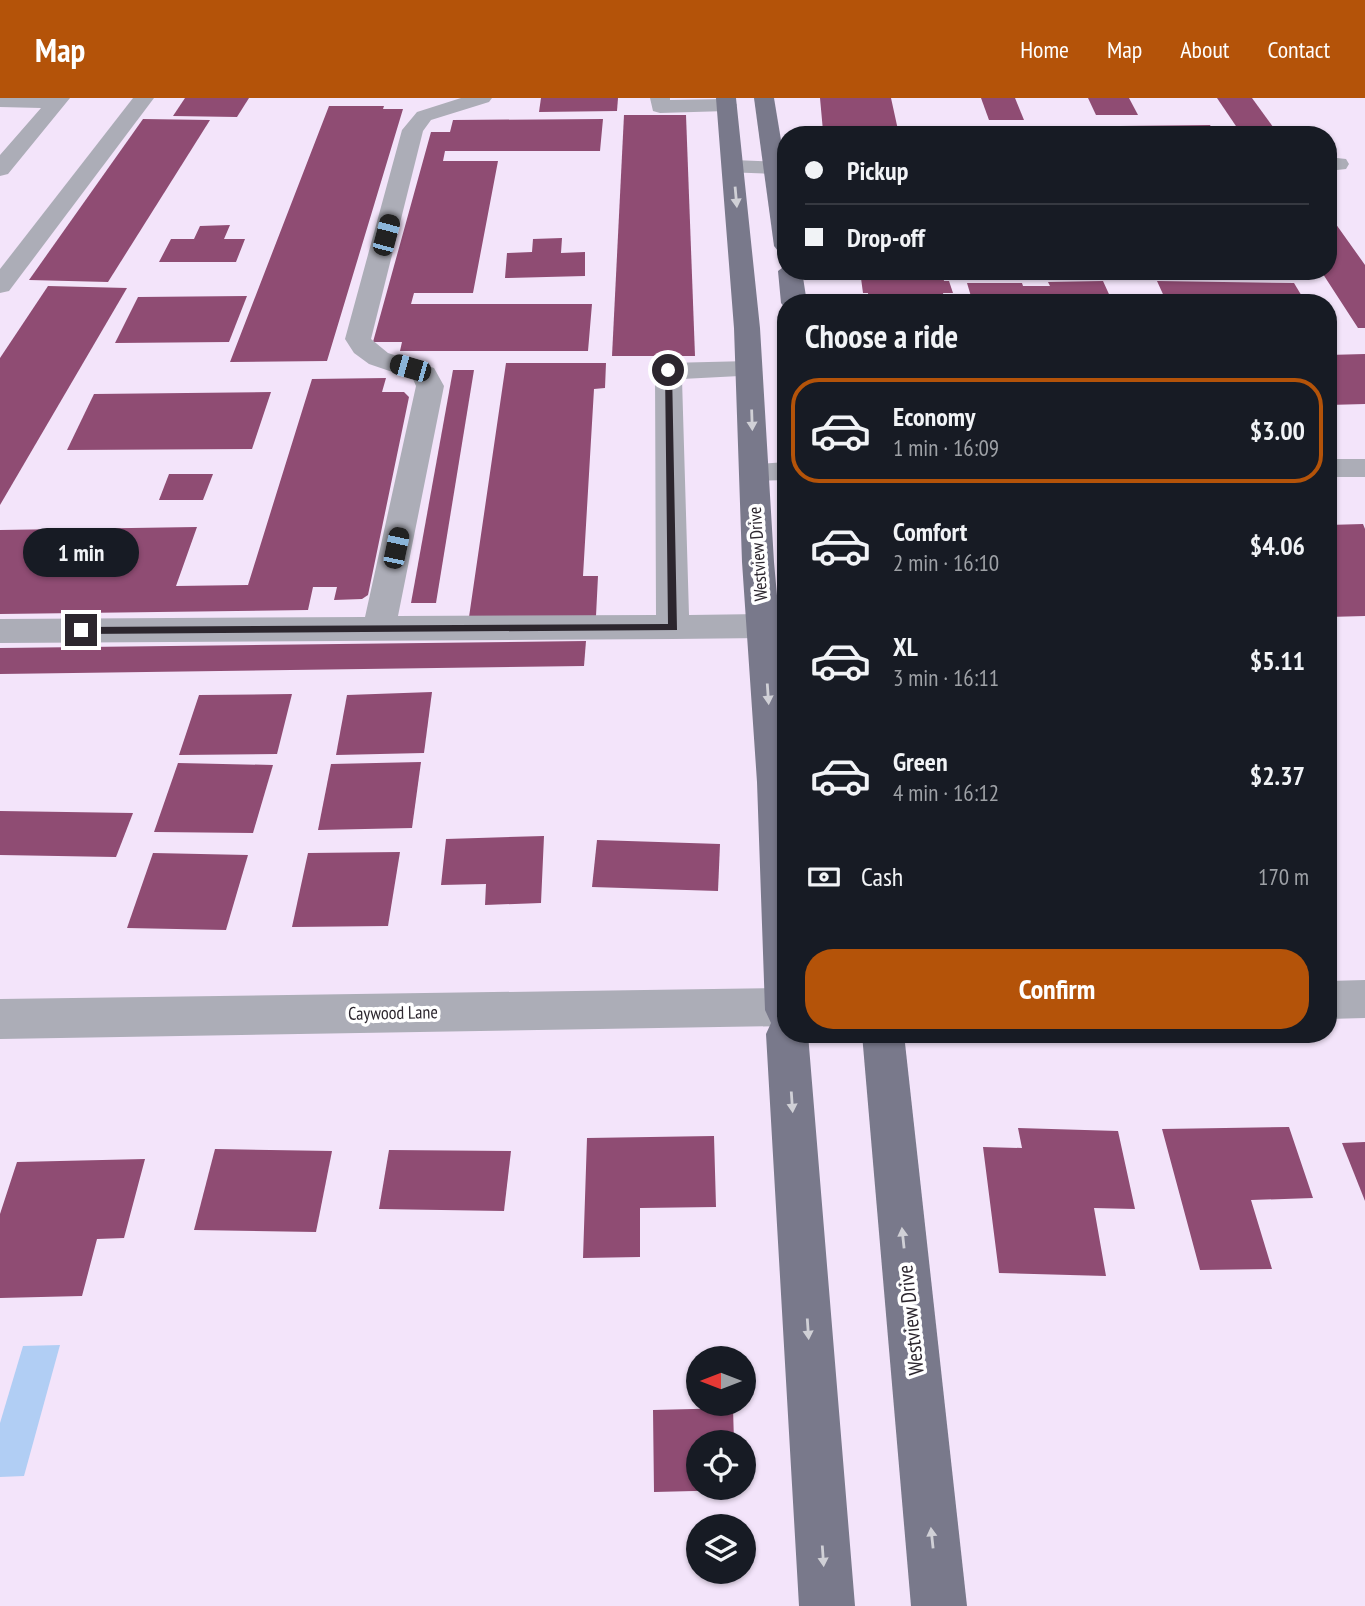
<!DOCTYPE html>
<meta charset="utf-8">
<style>
:root{--surface:#171b24;--page:#20242c;--text:#f1f3f6;--muted:#9ea1a6;--line:#363941;--accent:#b45309}
body{margin:0;font-family:"PT Sans Narrow",sans-serif;background:var(--page);color:var(--text);height:100vh;display:flex;flex-direction:column;font-size:26px;white-space:nowrap}
*{box-sizing:border-box;margin:0}
p{font-size:23px;color:var(--muted)}
.icon{flex:none;width:38px;height:38px;fill:none;stroke:currentColor;stroke-width:2;stroke-linecap:round;stroke-linejoin:round}
.map{position:relative;flex:1;overflow:hidden}
.drawer{position:absolute;left:777px;top:196px;width:560px;height:749px;display:flex;flex-direction:column;background:var(--surface);border-radius:28px;box-shadow:0 2px 5px #0004}
.drawer>*{flex:none}
.banner{position:absolute;left:777px;top:28px;width:560px;height:154px;border-radius:28px;box-shadow:0 2px 5px #0004;display:grid;align-content:center;height:154px;padding:0 28px;background:var(--surface)}
.needle{width:46px;rotate:270deg}
.tools{position:absolute;left:686px;top:1248px;display:grid;gap:14px}
.tools a{display:grid;place-items:center;width:70px;height:70px;border-radius:50%;background:var(--surface);box-shadow:0 2px 5px #0004;font-size:35px}
.end{position:absolute;width:32px;height:32px;margin:-16px;border:9px solid #2c262e;background:#fff;box-shadow:0 0 0 4px #fff}
.from{border-radius:50%}
.bubble{position:absolute;height:49px;border-radius:24px;background:var(--surface);box-shadow:0 2px 5px #0004;font-size:23px;font-weight:700;line-height:49px;text-align:center}
.car{position:absolute;width:21px;height:42px;margin:-21px -10px;border-radius:9px;box-shadow:0 0 5px 2px #0007;background:linear-gradient(#222 24%,#8ab4d8 0 40%,#222 0 76%,#8ab4d8 0 86%,#222 0)}
.banner b{display:flex;align-items:center;gap:24px;height:66px;font-size:26px}
.banner b+b{border-top:2px solid var(--line)}
.banner i{width:18px;height:18px;background:var(--text)}
ul{padding:0;list-style:none}
li{display:flex;align-items:center;gap:21px;height:105px;margin:0 14px 10px;padding:0 14px;border:4px solid transparent;border-radius:28px}
li div{flex:1}
li b{display:block;font-size:26px}
li em{font-style:normal;font-weight:700}
li.selected{border-color:var(--accent)}
li>.icon{width:63px;height:63px;stroke-width:1.5}
h2{padding:0 28px;font-size:32px;line-height:84px}
.pay{display:flex;align-items:center;gap:18px;height:77px;padding:0 28px;font-size:26px}
.pay p{margin-inline-start:auto}
.primary-button{display:flex;gap:14px;margin-top:auto;padding:14px 28px}
.primary-button a{flex:1;height:80px;border-radius:28px;background:var(--accent);color:#fff;font-size:28px;font-weight:700;line-height:80px;text-align:center}
header{display:flex;align-items:center;gap:42px;box-sizing:border-box;height:98px;padding:0 35px;background:var(--accent);color:#fff}
header strong{font-size:33px}
nav{display:flex;gap:38px;margin-inline-start:auto;font-size:24px}
.map>svg:first-child{display:block}
.water{fill:#b1cef4}
.building{fill:#8f4c73}
.lines{fill:none;stroke-linecap:round;stroke-linejoin:round}
.minor{fill:#acadb7;fill-rule:evenodd}
.major{fill:#79798b;fill-rule:evenodd}
.oneway{fill:#d0d0d6}
.route{fill:#2c262e}
.labels{text-anchor:middle;stroke-width:7;stroke-linejoin:round;paint-order:stroke}
.street-label{font-size:18px;fill:#2c262e;stroke:#fff}
.near-street-label{font-size:21px;fill:#2c262e;stroke:#fff}
</style>
<header>
<strong>Map</strong>
<nav><a>Home</a><a>Map</a><a>About</a><a>Contact</a></nav>
</header>
<div class="map">
<svg width="1365" height="1508" viewBox="0 0 1365 1508">
<rect width="100%" height="100%" fill="#f3e4fa"/>
<path class="water" d="M60 1247 24 1378 0 1379V1325L23 1248Z"/>
<g class="building">
<path d="M185 0H249L237 19 173 18Z"/>
<path d="M541 0H618L617 13 539 14Z"/>
<path d="M820 0H891L898 32H901L902 37H829V33H823Z"/>
<path d="M981 0H1015L1024 22H989Z"/>
<path d="M1088 0H1129L1138 17H1096Z"/>
<path d="M1217 0H1252L1279 37H1242Z"/>
<path d="M329 8H384L383 11H403L327 263 230 264Z"/>
<path d="M624 17H686L695 258H612Z"/>
<path d="M143 21 210 22 108 184 29 182Z"/>
<path d="M603 21 600 53H445L443 63H498L473 195H414L411 206H592L588 253H400L402 244H373L431 34H450L453 22Z"/>
<path d="M1210 27 1216 37H1107L1104 31H1121L1120 28Z"/>
<path d="M1052 30 1055 37H912L911 32Z"/>
<path d="M1328 115 1365 167V230H1358L1321 173H1328Z"/>
<path d="M230 127 224 141H245L236 164H159L171 141H194L200 128Z"/>
<path d="M562 140 561 155 585 154V178L505 180 507 155 532 154 533 141Z"/>
<path d="M860 173H942L944 183H949L953 195H943L945 205H869L868 195H863Z"/>
<path d="M1103 183 1113 205H973L967 185H1022L1023 188H1050L1048 184Z"/>
<path d="M1157 183 1294 185 1306 205H1167Z"/>
<path d="M48 188 127 190 0 407V260Z"/>
<path d="M247 198 229 244 115 245 138 199Z"/>
<path d="M1365 256V306L1328 307V257Z"/>
<path d="M506 265H606L605 290 594 291 583 478H598L596 518 469 519Z"/>
<path d="M453 272H474L436 505H411Z"/>
<path d="M386 280 382 294H404L409 299 368 497 362 501 334 502 337 489H313L308 512 0 516V432L197 429 176 488 248 487 312 281Z"/>
<path d="M271 294 252 351 67 352 94 296Z"/>
<path d="M169 376H213L203 402H159Z"/>
<path d="M1363 426 1365 431V518L1328 519V427Z"/>
<path d="M586 543 584 568 0 576V550Z"/>
<path d="M432 594 424 655 336 657 347 597Z"/>
<path d="M292 596 277 656 179 657 199 597Z"/>
<path d="M421 664 412 730 318 732 331 666Z"/>
<path d="M178 665 273 667 253 735 154 734Z"/>
<path d="M0 713 133 715 116 759 0 757Z"/>
<path d="M544 738 541 805 485 807 486 786 441 787 446 741Z"/>
<path d="M597 742 720 746 718 793 592 789Z"/>
<path d="M400 754 388 828 292 829 308 755Z"/>
<path d="M153 755 248 757 226 832 127 830Z"/>
<path d="M1289 1029 1313 1100 1251 1102 1272 1171 1200 1172 1162 1031Z"/>
<path d="M1018 1030 1118 1033 1135 1111 1094 1110 1106 1178 999 1175 983 1049 1022 1050Z"/>
<path d="M714 1038 716 1109 640 1110V1159L583 1160 587 1040Z"/>
<path d="M1365 1044V1103L1342 1045Z"/>
<path d="M215 1051 332 1053 316 1134 194 1132Z"/>
<path d="M389 1052 511 1053 504 1113 379 1111Z"/>
<path d="M145 1061 124 1140 97 1141 82 1198 0 1200V1116L17 1064Z"/>
<path d="M733 1310 734 1344H698V1390H735V1392L654 1394 653 1312Z"/>
</g>
<g class="lines">
<g class="minor">
<path d="M0 0H70L8 76 0 78V57L41 10 0 9Z"/>
<path d="M133 0H154L9 193 0 195V171Z"/>
<path d="M461 0H492L489 4 431 22 423 33 371 241 388 255 434 270 444 288 398 518 656 517 655 273 658 267 668 265 749 263 759 265 762 271 759 277 682 281 689 517 763 516 775 520 780 528 775 536 763 540 673 541 0 545V521L365 519 416 288 413 281 369 266 354 255 345 241 402 32 417 14Z"/>
<path d="M650 0H670V2L727 1 734 3 737 7 734 11 727 13 660 15 653 13Z"/>
<path d="M1328 59 1346 61 1349 66 1346 71 1328 73Z"/>
<path d="M733 62 782 64 785 69 782 74 774 76 725 74 722 69 725 64Z"/>
<rect x="1328" y="361" width="37" height="18"/>
<path d="M786 364V382L754 383 744 381 739 374 744 367Z"/>
<path d="M1365 882V920L1328 921V883Z"/>
<path d="M786 890V928L0 941V901Z"/>
</g>
<g class="major">
<path d="M716 0H736L760 230 774 464 786 598V936H808L855 1508H799L766 936 771 925 765 912 757 684 742 464 734 230Z"/>
<path d="M754 0H774L786 72V155L778 153 774 148Z"/>
<path d="M786 167V173H802L807 205H786V211L781 205 778 173Z"/>
<path d="M862 936H904L967 1508H911Z"/>
</g>
</g>
<defs><path id="oneway-solid" d="M-6-.8H1V-3.2L6.5 0L1 3.2V.8H-6Z" transform="scale(1.75)"/></defs>
<g class="oneway">
<use href="#oneway-solid" transform="translate(736 99) rotate(85)"/>
<use href="#oneway-solid" transform="translate(752 322) rotate(88)"/>
<use href="#oneway-solid" transform="translate(768 596) rotate(86)"/>
<use href="#oneway-solid" transform="translate(792 1004) rotate(86)"/>
<use href="#oneway-solid" transform="translate(903 1140) rotate(-96)"/>
<use href="#oneway-solid" transform="translate(808 1231) rotate(86)"/>
<use href="#oneway-solid" transform="translate(932 1440) rotate(-96)"/>
<use href="#oneway-solid" transform="translate(823 1458) rotate(86)"/>
</g>
<path class="route" d="M665 271 672 272 677 532 81 536 76 532 81 529 668 526Z"/>
<g class="labels">
<g class="street-label">
<text transform="translate(758 456) rotate(-94)" y="6">Westview Drive</text>
<text transform="translate(393 915) rotate(-1)" y="6">Caywood Lane</text>
</g>
<g class="near-street-label">
<text transform="translate(911 1222) rotate(-96)" y="7">Westview Drive</text>
</g>
</g>
</svg>
<div class="tools">
<a><svg class="needle" viewBox="-14 -14 28 28"><path d="M0-13l5 13h-10z" fill="#e53935"/><path d="M0 13l5-13h-10z" fill="#9ea1a6"/></svg></a>
<a><svg class="icon" aria-label="locate" viewBox="0 0 24 24"><circle cx="12" cy="12" r="6"/><path d="M12 2v4M12 18v4M2 12h4M18 12h4"/></svg></a>
<a><svg class="icon" aria-label="layers" viewBox="0 0 24 24"><path d="M12 4l9 5-9 5-9-5zM3 14l9 5 9-5"/></svg></a>
</div>
<i class="end from" style="left:668px;top:272px"></i>
<i class="end" style="left:81px;top:532px"></i>
<div class="bubble" style="left:23px;top:430px;width:116px">1 min</div>
<i class="car" style="left:386px;top:137px;rotate:15deg"></i>
<i class="car" style="left:410px;top:270px;rotate:286deg"></i>
<i class="car" style="left:396px;top:450px;rotate:12deg"></i>
<div class="banner">
<b><i class="from"></i>Pickup</b>
<b><i></i>Drop-off</b>
</div>
<section class="drawer">
<h2>Choose a ride</h2>
<ul>
<li class="selected"><svg class="icon" aria-label="car" viewBox="0 0 24 24"><path d="M5 17H2v-5l4-1 3-4h7l3 4 3 1v5h-3M9 17h6M6 11h13"/><circle cx="7" cy="17" r="2"/><circle cx="17" cy="17" r="2"/></svg><div><b>Economy</b><p>1 min · 16:09</p></div><em>$3.00</em></li>
<li><svg class="icon" aria-label="car" viewBox="0 0 24 24"><path d="M5 17H2v-5l4-1 3-4h7l3 4 3 1v5h-3M9 17h6M6 11h13"/><circle cx="7" cy="17" r="2"/><circle cx="17" cy="17" r="2"/></svg><div><b>Comfort</b><p>2 min · 16:10</p></div><em>$4.06</em></li>
<li><svg class="icon" aria-label="car" viewBox="0 0 24 24"><path d="M5 17H2v-5l4-1 3-4h7l3 4 3 1v5h-3M9 17h6M6 11h13"/><circle cx="7" cy="17" r="2"/><circle cx="17" cy="17" r="2"/></svg><div><b>XL</b><p>3 min · 16:11</p></div><em>$5.11</em></li>
<li><svg class="icon" aria-label="car" viewBox="0 0 24 24"><path d="M5 17H2v-5l4-1 3-4h7l3 4 3 1v5h-3M9 17h6M6 11h13"/><circle cx="7" cy="17" r="2"/><circle cx="17" cy="17" r="2"/></svg><div><b>Green</b><p>4 min · 16:12</p></div><em>$2.37</em></li>
</ul>
<div class="pay"><svg class="icon" aria-label="cash" viewBox="0 0 24 24"><path d="M3 7h18v10H3z"/><circle cx="12" cy="12" r="2"/></svg>Cash<p>170 m</p></div>
<div class="primary-button"><a>Confirm</a></div>
</section>
</div>
